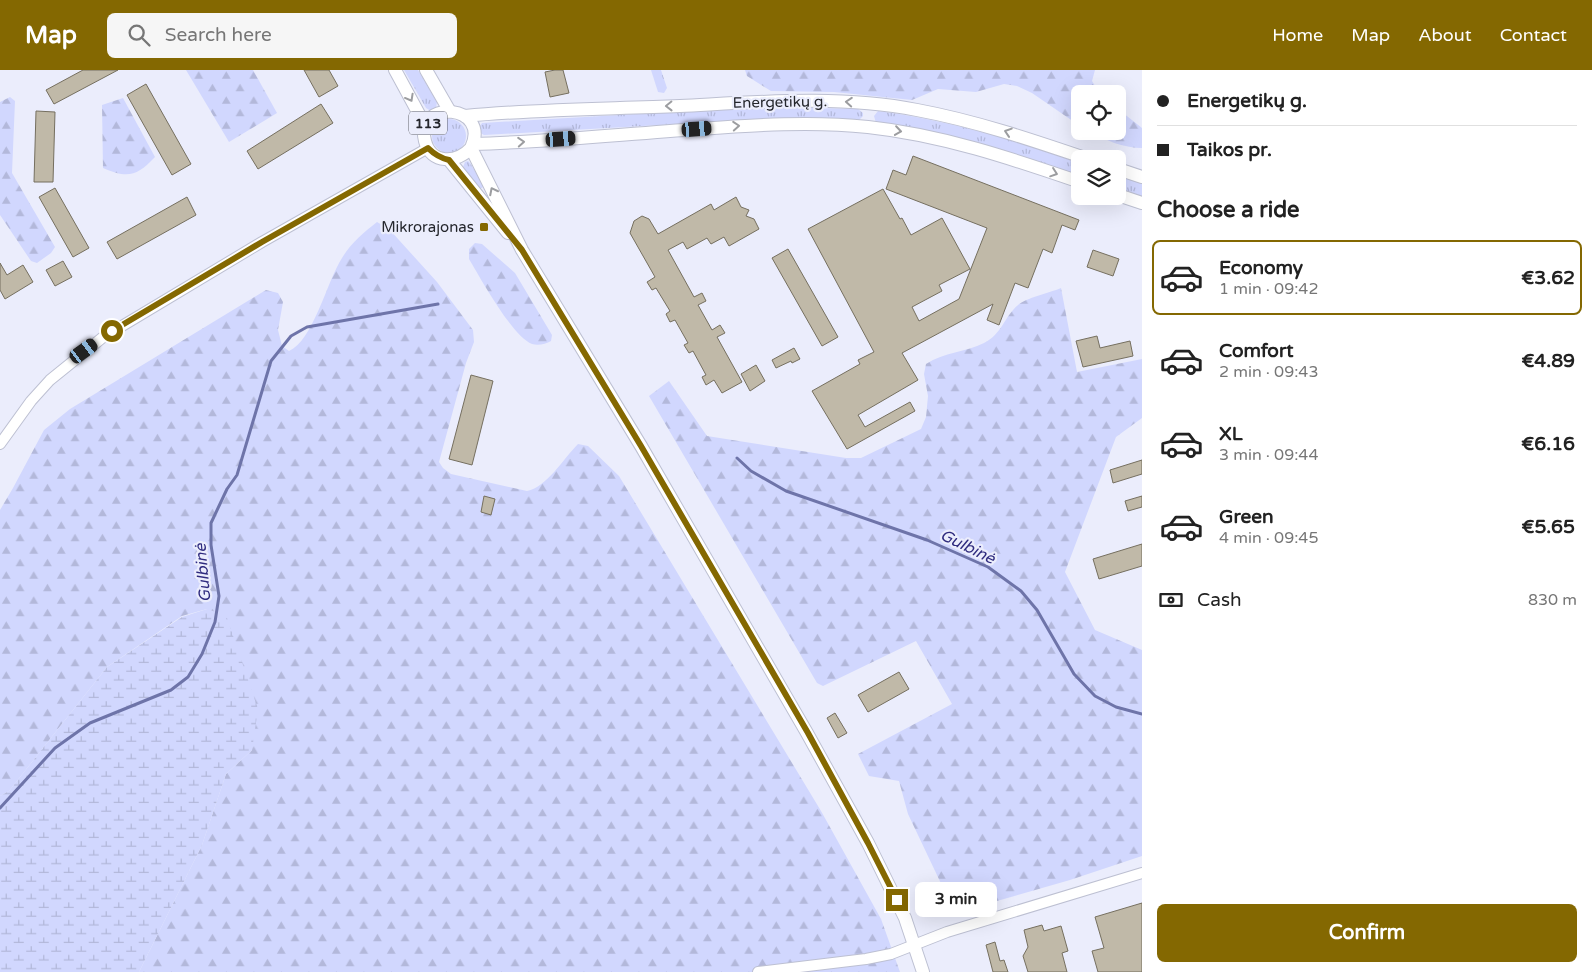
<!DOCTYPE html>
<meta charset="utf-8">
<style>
:root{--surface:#fff;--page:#f6f6f6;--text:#222;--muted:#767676;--line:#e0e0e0;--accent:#846801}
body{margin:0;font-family:"Varela Round",sans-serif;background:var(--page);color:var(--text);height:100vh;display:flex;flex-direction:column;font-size:19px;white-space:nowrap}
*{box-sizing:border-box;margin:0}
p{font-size:16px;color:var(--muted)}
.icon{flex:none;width:28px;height:28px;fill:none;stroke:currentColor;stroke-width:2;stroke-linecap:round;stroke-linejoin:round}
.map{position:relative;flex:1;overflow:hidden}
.sheet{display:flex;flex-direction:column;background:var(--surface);width:450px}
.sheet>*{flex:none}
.top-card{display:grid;align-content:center;height:110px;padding:0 15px;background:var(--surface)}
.buttons{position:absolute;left:1071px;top:15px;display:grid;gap:10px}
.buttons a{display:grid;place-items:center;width:55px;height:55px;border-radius:8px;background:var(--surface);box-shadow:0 5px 20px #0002;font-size:25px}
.end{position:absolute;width:22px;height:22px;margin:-11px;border:6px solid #846801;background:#fff;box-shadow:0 0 0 2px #fff}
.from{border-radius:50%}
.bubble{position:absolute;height:35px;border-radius:8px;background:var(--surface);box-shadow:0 5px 20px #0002;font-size:16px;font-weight:700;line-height:35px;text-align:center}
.car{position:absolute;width:15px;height:30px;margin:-15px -8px;border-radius:6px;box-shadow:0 0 4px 1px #0007;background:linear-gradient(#222 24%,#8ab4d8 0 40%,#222 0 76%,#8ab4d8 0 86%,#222 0)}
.top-card b{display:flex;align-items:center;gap:18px;height:48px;font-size:19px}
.top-card b+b{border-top:1px solid var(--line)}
.top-card i{width:12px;height:12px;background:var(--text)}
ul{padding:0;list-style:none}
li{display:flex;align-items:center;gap:15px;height:75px;margin:0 10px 8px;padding:0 5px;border:2px solid transparent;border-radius:8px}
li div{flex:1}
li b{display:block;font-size:19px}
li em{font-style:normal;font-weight:700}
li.active{border-color:var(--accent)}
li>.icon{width:45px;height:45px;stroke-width:1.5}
h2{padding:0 15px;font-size:22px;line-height:60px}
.pay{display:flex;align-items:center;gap:12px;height:55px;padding:0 15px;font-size:19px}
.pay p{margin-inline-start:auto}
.button{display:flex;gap:10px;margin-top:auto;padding:10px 15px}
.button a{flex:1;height:58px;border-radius:8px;background:var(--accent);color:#fff;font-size:20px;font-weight:700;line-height:58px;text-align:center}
header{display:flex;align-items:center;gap:30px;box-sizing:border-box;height:70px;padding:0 25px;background:var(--accent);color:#fff}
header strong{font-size:24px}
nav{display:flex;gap:28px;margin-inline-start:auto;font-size:18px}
.search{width:350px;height:45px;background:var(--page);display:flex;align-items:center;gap:12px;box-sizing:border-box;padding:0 18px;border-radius:8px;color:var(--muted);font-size:19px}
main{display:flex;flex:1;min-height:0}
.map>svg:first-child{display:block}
.grass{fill:url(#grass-tufts)}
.forest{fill:url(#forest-firs)}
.wetland{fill:url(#wetland-marsh)}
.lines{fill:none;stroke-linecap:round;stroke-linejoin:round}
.stream{stroke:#6e74a9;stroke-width:3}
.building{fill:#c0b9a8;stroke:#756f5f}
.minor-casing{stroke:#bdc0d2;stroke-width:12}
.major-casing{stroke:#bdc0d2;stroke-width:14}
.minor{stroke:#fff;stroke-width:10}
.major{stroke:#fff;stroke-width:12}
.oneway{stroke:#9c9da0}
.route{stroke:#846801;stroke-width:6}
.poi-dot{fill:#846801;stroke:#ebedfc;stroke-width:2}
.labels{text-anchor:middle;stroke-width:4.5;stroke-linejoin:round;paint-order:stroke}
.shield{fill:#ebedfc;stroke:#60626a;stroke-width:1}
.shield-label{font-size:14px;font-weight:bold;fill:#24262c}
.street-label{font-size:15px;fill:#24262c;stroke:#ebedfc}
.poi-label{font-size:15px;fill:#24262c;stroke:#ebedfc;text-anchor:end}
.water-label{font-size:16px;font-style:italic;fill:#2f2b7f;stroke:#ebedfc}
</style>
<header>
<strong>Map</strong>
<div class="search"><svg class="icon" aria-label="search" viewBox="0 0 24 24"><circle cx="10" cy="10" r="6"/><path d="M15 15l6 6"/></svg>Search here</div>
<nav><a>Home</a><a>Map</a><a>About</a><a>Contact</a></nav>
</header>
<main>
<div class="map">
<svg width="1142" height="902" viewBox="0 0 1142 902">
<defs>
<pattern id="grass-tufts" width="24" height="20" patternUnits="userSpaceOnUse" patternTransform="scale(1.25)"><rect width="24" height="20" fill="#d1d7fe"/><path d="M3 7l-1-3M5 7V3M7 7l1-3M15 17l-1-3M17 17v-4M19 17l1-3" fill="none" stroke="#b3b8da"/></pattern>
<pattern id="forest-firs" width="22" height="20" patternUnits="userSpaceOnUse" patternTransform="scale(1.25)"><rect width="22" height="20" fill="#d1d7fe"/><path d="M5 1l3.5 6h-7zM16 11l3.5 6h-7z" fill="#b3b8da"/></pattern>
<pattern id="wetland-marsh" width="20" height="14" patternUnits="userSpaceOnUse" patternTransform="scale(1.25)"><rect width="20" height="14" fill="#d1d7fe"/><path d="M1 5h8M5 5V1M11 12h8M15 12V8" fill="none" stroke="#b3b8da"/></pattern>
</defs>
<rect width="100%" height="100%" fill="#ebedfc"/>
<g class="grass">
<path d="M404 0H418L437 32 436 38 431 41 426 38Z"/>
<path d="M651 0H661L667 18 664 23 658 22Z"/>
<path d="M779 37 858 39 863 43V46L858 51 747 50 484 65 479 62 478 59 482 53 670 42Z"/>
<path d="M878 41C947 50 1014 70 1080 92V107L876 53 874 46Z"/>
<circle cx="449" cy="66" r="17"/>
<path d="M468 91 470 93 484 115 482 118H480L463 97 465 92Z"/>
<path d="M1118 105 1142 114V127L1118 119Z"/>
</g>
<g class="forest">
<path d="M186 0H253L277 43 229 72Z"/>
<path d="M745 0H1095L1092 11 1100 24H1080V56L1032 23 1017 16 1004 14 976 22 938 19 912 30 834 22 771 21 747 6Z"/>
<path d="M10 27 15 31 12 103 55 177 51 183 37 193 31 191 0 145V32Z"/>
<path d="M123 28 155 87C137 106 128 109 103 98L102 35Z"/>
<path d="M1118 39 1142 58V78C1123 78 1105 70 1089 61H1118Z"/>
<path d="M377 152 389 159 437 212 473 260 474 272 466 293 439 392 443 398 451 404 527 421C547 417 563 389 578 374L588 376 619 406 821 741 881 849 900 902H139L202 775 226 704 252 680 207 539 182 546 107 597 9 721 0 726V440L13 418 44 360 70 339 266 220 278 223 283 232 278 260 282 276 289 281C313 271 327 211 342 188 351 173 363 163 377 152Z"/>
<path d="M475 173 482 174 515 203 552 265 551 271C546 274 538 276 532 274 512 266 481 209 469 189V179Z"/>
<path d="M1061 218 1077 302 1142 289V348L1116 367 1065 502 1095 560 1142 580V786L1070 810 955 843 908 744 899 711 869 706 858 684 952 634 916 571 823 616 817 613 649 326 669 311 707 366 846 388H861L921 359 926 347 928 326 924 304 926 294C944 282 966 282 984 273 1002 264 1004 247 1018 235 1026 228 1049 223 1061 218Z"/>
</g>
<path class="wetland" d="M207 539 219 543 227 548 258 639 252 680 226 704 202 775 139 902H0V726L9 721 107 597 182 547Z"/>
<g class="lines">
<g class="stream">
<path d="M737 388 751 401 786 421 927 470 988 497 1021 521 1037 540 1074 604 1095 626 1116 637 1142 644"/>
<path d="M0 738 55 678 90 653 171 620 188 607 202 584 215 552 219 526 211 475V453L227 419 237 405 271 291 291 266 307 257 438 234"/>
</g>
</g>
<g class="building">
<path d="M83 0H118L54 34 46 20Z"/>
<path d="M304 0H329L338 16 319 27Z"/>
<path d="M555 0H563L569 23 550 27 545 2Z"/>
<path d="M146 14 191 94 172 105 127 25Z"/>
<path d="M321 34 333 53 258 99 247 81Z"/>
<path d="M36 41 55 42 53 112H34Z"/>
<path d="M913 86 1079 150 1075 160 1062 155 1052 183 1043 179 1028 218 1015 213 999 255 987 250 993 234 902 283 918 310 858 345 865 357 910 332 915 341 847 379 812 321 860 294 858 290 874 282 808 159 883 119 900 149 902 148 911 165 942 148 970 199 939 215 942 221 912 237 919 251 959 229 987 158 886 119 893 100 906 105Z"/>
<path d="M55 118 89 178 73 187 39 127Z"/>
<path d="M187 127 196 145 117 189 107 172Z"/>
<path d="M736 127 741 137 749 140 746 146 754 149 759 159 729 176 724 167 711 174 707 168 687 179 683 172 668 180 694 227 702 223 706 231 698 235 712 260 720 255 725 263 717 267 742 312 722 323 714 310 706 315 702 307 706 305 693 281 689 283 684 275 688 273 675 250 670 252 666 244 670 241 656 218 652 220 647 212 655 207 630 163 634 151 642 146 649 149 658 164 711 134 714 140Z"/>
<path d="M788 179 838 267 822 276 772 188Z"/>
<path d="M1093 180 1119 189 1113 206 1087 197Z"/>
<path d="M63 191 72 207 55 216 46 200Z"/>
<path d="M0 193 7 205 23 195 33 212 5 229 0 220Z"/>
<path d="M1097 266 1100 278 1130 271 1133 286 1083 297 1076 271Z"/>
<path d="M794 278 800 289 792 293 791 291 776 298 772 290Z"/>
<path d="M756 295 765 311 750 321 741 304Z"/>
<path d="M471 305 493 311 472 395 449 389Z"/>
<path d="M1142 390V404L1113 413 1110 400Z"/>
<path d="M484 426 495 429 491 445 481 442Z"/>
<path d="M1142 426V437L1128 441 1125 431Z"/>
<path d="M1142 474V496L1099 509 1093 489Z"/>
<path d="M899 602 909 619 868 642 858 625Z"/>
<path d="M835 643 847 663 838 668 827 648Z"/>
<path d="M1142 833V902H1098L1092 881 1104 878 1095 847Z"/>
<path d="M1042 855 1044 861 1061 856 1068 881 1062 883 1067 902H1028L1023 886 1028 877 1024 860Z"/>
<path d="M995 872 1000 891 1004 890 1008 902H993L986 875Z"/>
</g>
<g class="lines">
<defs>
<g id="minor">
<path d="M0 374 31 331 50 310 102 268 262 172 428 78"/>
<path d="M758 902 866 889 891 884 947 862 1142 803"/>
</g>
<g id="major">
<path d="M395 0 426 57"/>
<path d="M426 0 449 40"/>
<path d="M465 46C536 39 609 39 680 36 760 32 839 25 917 40 976 51 1032 70 1088 89"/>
<path d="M473 74C548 72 623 64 699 59 755 55 812 51 868 57 942 65 1010 88 1080 112"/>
<path d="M471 78C457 93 431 95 425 71 414 28 492 34 471 78L522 180 641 376 807 663 868 773 905 848 923 902"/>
<path d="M449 90 508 163"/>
<path d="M1118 99 1142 107"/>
<path d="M1118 125 1142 133"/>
</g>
</defs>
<use href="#minor" class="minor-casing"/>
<use href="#major" class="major-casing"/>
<use href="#minor" class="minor"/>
<use href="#major" class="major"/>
</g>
<defs><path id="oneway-chevron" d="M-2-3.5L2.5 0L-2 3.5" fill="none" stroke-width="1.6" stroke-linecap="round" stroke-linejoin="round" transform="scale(1.25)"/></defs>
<g class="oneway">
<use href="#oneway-chevron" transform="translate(410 28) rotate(61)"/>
<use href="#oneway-chevron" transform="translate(849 32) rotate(-176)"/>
<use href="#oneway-chevron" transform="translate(669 36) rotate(179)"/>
<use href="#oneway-chevron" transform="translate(736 56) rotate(-4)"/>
<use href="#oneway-chevron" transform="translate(898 61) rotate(8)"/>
<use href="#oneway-chevron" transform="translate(1008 62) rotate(-162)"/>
<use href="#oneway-chevron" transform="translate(521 72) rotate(-4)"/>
<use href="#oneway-chevron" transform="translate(1054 103) rotate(19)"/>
<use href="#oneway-chevron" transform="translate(493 121) rotate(-117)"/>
</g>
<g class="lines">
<path class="route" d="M112 261 262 172 428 78C435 85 440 88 449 90L522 180 641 376 808 663 868 773 897 830"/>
</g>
<rect class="poi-dot" x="479" y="152" width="10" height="10" rx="2.5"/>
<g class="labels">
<rect class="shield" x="409" y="41.5" width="38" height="23" rx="4"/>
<g class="shield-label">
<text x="428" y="58">113</text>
</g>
<g class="street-label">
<text transform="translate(780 32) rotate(-1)" y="5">Energetikų g.</text>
</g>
<g class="poi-label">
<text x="474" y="162">Mikrorajonas</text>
</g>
<g class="water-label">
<text transform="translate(968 476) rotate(26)" y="6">Gulbinė</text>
<text transform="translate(202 503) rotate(-95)" y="6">Gulbinė</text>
</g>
</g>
</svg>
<div class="buttons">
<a><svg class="icon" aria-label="locate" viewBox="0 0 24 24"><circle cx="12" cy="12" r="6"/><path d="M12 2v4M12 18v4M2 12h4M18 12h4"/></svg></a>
<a><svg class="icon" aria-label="layers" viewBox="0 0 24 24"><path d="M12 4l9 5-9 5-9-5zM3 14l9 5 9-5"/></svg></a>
</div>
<i class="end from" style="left:112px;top:261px"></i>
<i class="end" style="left:897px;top:830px"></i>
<div class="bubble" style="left:915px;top:812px;width:82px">3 min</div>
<i class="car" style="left:697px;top:59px;rotate:86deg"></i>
<i class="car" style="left:561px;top:69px;rotate:86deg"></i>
<i class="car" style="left:84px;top:281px;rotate:54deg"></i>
</div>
<section class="sheet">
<div class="top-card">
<b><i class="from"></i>Energetikų g.</b>
<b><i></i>Taikos pr.</b>
</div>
<h2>Choose a ride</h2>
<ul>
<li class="active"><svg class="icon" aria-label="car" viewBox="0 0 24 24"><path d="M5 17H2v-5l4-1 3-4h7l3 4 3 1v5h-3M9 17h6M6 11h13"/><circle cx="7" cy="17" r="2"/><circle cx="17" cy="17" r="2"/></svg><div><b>Economy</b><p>1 min · 09:42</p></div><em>€3.62</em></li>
<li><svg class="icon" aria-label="car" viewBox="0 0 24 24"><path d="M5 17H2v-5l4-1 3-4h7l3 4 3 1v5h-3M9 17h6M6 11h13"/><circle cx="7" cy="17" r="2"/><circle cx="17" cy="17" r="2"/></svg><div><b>Comfort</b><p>2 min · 09:43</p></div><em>€4.89</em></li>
<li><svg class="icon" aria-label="car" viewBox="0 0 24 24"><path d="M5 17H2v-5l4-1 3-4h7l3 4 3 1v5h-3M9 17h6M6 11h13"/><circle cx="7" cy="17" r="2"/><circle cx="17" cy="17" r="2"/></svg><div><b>XL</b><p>3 min · 09:44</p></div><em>€6.16</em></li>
<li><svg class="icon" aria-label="car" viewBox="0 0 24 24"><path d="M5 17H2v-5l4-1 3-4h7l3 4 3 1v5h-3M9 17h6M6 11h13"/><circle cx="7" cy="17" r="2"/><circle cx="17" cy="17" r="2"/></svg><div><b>Green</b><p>4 min · 09:45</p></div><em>€5.65</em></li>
</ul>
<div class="pay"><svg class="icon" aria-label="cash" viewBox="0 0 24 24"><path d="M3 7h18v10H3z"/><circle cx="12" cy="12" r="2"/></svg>Cash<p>830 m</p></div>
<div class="button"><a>Confirm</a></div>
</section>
</main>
